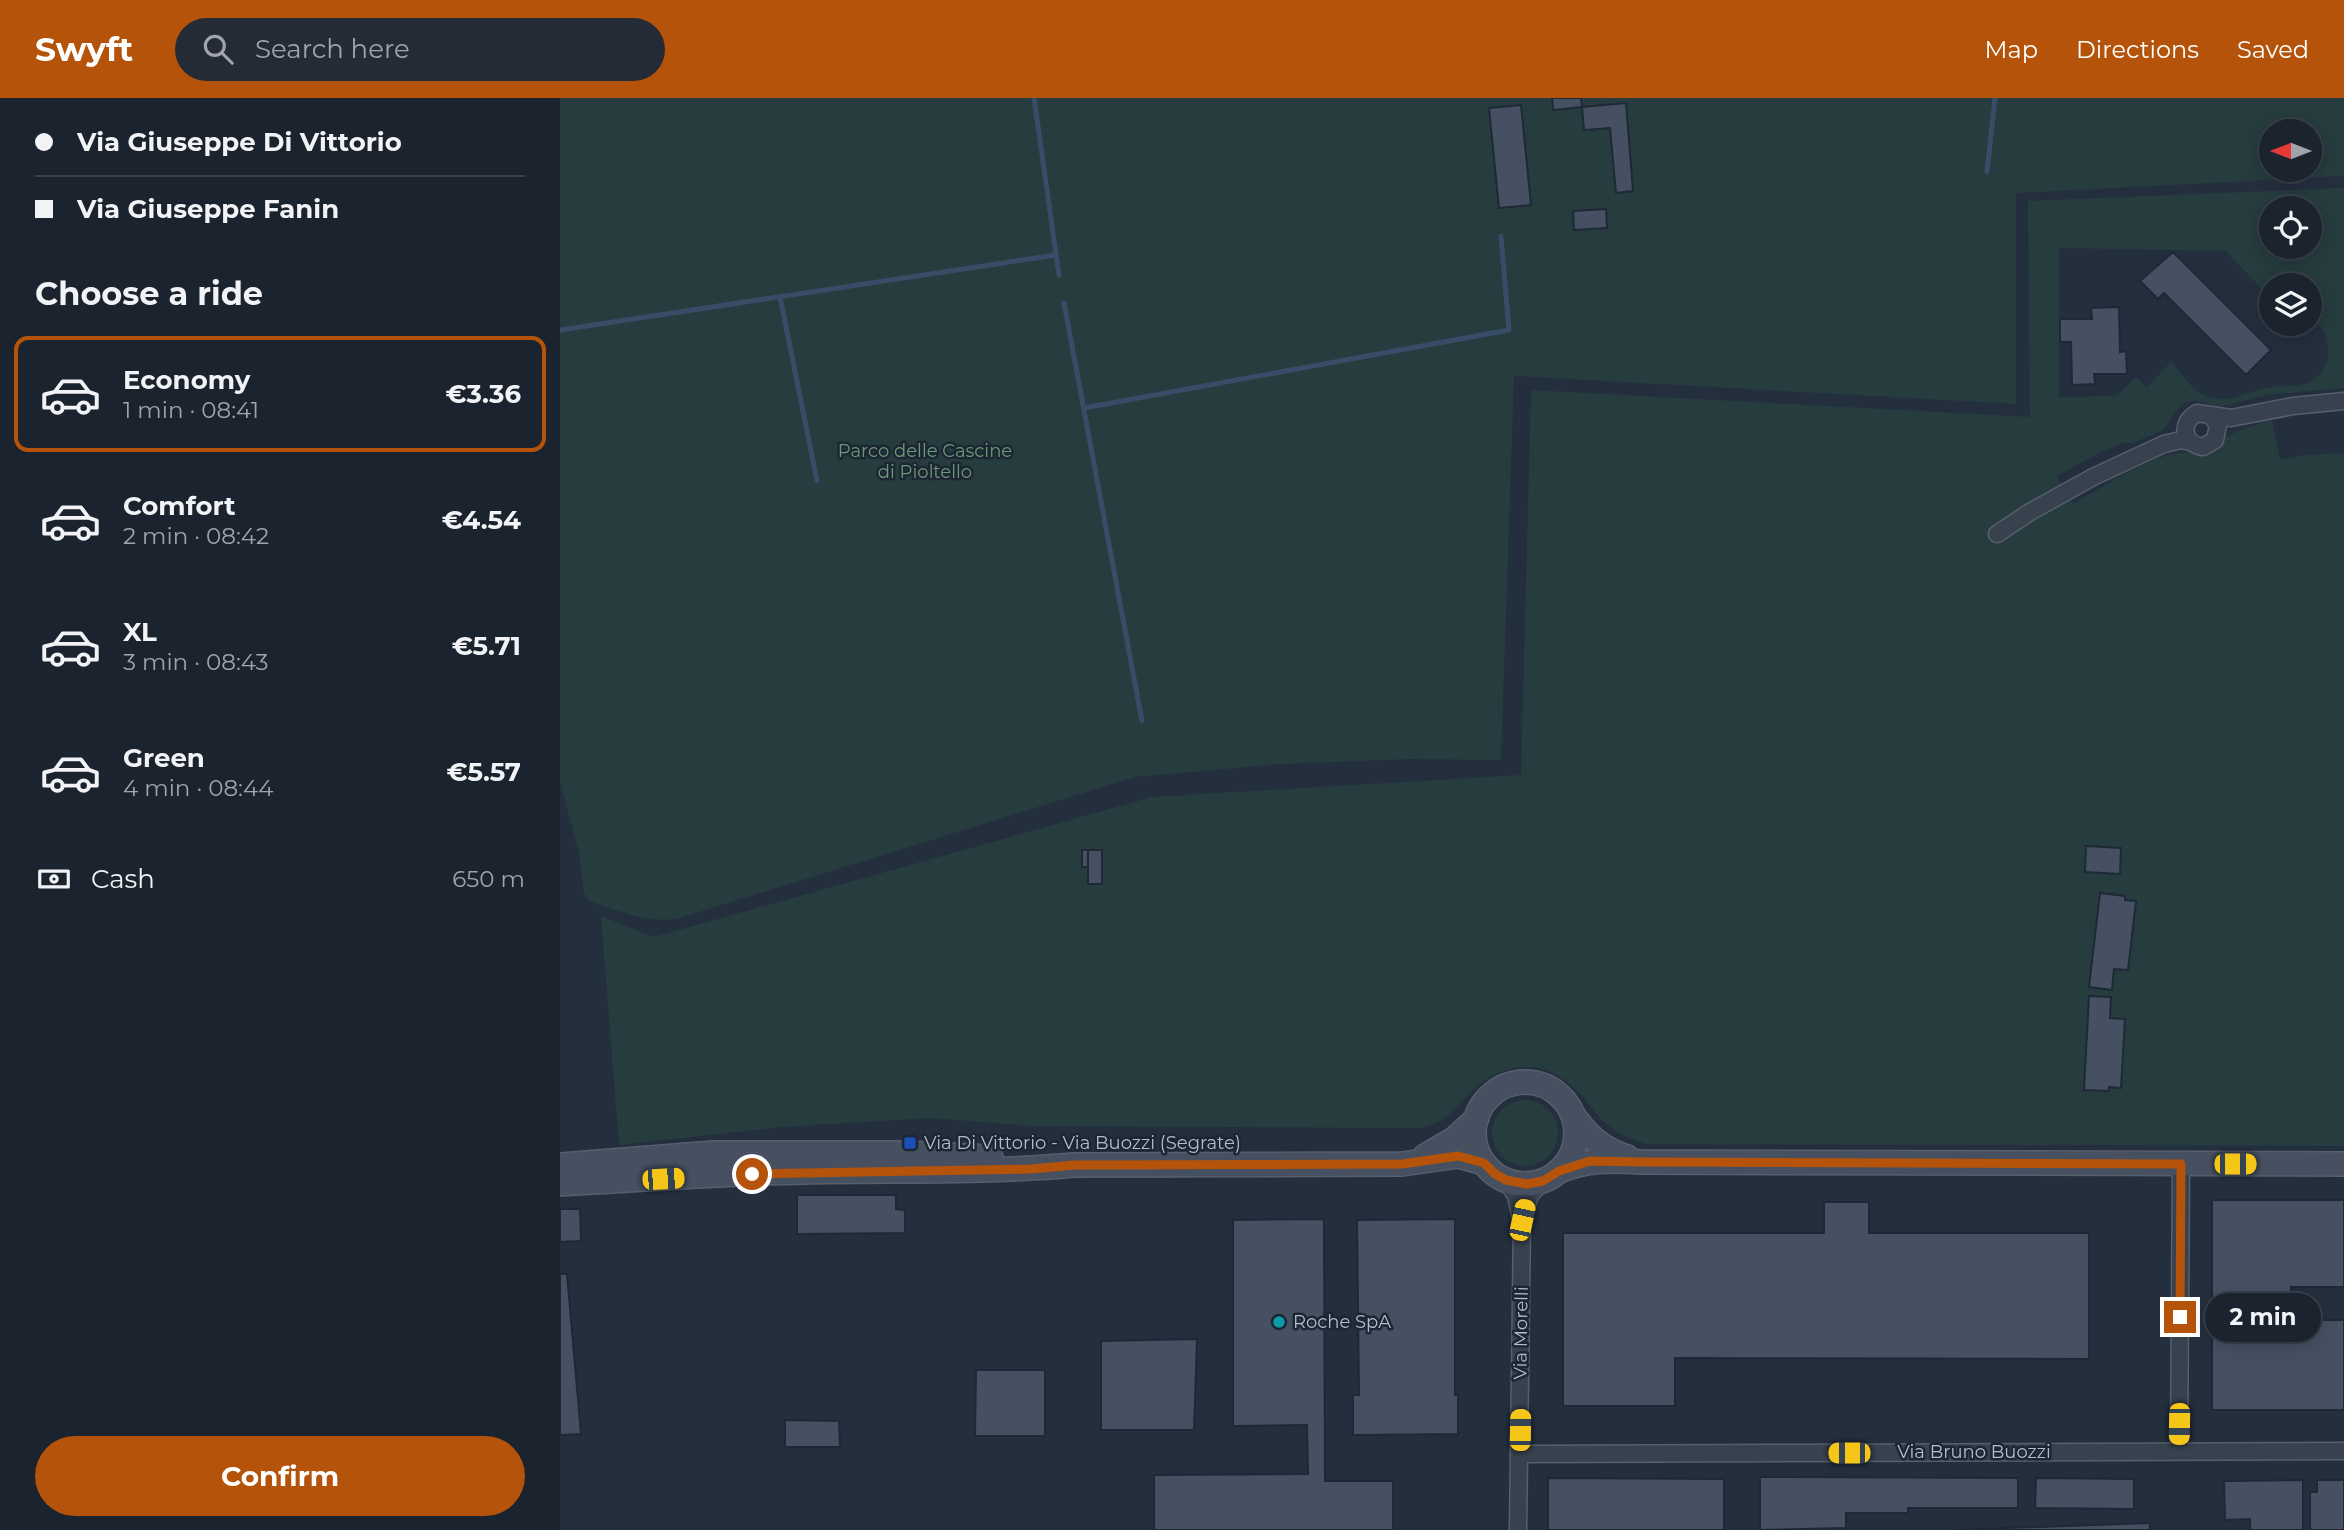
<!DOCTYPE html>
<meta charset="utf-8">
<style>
:root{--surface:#1b232e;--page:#242b36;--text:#f1f3f6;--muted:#a0a4aa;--line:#39404a;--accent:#b45309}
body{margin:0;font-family:Montserrat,sans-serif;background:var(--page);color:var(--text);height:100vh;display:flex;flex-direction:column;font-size:26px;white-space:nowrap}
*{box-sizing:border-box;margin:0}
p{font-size:23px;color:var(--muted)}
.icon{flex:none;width:38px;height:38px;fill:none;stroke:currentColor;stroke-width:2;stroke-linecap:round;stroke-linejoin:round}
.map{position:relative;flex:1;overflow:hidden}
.details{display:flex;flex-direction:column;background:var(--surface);width:560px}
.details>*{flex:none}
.top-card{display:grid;align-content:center;height:154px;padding:0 35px;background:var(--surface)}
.needle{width:46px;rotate:270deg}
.fabs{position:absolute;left:1699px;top:21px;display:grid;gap:14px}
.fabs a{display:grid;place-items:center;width:63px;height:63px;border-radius:50%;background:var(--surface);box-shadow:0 4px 18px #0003,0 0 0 2px var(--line);font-size:35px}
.end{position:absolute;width:32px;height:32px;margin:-16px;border:9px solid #b45309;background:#fff;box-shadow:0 0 0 4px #fff}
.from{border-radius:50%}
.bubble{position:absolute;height:49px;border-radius:24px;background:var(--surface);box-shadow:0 4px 18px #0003,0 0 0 2px var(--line);font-size:23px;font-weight:700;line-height:49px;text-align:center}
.car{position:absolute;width:21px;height:42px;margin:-21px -10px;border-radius:9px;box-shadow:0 0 5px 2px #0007;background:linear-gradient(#f5c518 24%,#345 0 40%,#f5c518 0 76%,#345 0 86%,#f5c518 0)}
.top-card b{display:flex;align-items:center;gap:24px;height:66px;font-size:26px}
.top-card b+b{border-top:2px solid var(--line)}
.top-card i{width:18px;height:18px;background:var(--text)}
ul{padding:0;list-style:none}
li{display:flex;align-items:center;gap:21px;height:116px;margin:0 14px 10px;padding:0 21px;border:4px solid transparent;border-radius:14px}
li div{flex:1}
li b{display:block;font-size:26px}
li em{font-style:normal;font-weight:700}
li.active{border-color:var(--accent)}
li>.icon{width:63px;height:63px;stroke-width:1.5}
h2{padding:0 35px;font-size:32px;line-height:84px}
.pay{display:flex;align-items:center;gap:18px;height:77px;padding:0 35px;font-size:26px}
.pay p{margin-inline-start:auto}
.button{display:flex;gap:14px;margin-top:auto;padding:14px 35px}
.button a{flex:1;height:80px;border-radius:42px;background:var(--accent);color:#fff;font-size:28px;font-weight:700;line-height:80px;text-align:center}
header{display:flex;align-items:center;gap:42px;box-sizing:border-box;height:98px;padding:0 35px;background:var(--accent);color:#fff}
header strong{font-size:33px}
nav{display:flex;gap:38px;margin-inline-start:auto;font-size:24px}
.search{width:490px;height:63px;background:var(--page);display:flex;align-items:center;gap:18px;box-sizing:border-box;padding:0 24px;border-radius:38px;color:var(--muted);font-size:26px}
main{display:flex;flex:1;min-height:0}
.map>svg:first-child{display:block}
.green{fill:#263c3f;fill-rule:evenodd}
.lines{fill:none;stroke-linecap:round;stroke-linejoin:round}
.stream{stroke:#394c67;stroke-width:5}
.building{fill:#455162;stroke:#1f2835;stroke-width:2}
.minor-casing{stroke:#565f6c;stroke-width:19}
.secondary-casing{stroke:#565f6c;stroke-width:26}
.minor{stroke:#38414e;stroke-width:16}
.secondary{stroke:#465061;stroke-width:23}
.route{stroke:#b45309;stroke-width:9}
.transit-dot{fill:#1a4fb4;stroke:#1d2633;stroke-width:2.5}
.culture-dot{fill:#0f9aa8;stroke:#1d2633;stroke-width:2.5}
.labels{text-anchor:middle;stroke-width:5;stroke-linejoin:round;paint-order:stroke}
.park-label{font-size:18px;fill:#6b9a76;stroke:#1d2633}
.poi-label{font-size:18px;fill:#b4bcc9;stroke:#1d2633;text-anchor:start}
.street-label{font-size:18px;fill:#b4bcc9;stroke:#1d2633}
</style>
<header>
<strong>Swyft</strong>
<div class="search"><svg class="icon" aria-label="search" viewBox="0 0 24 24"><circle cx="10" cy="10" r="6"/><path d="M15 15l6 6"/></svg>Search here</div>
<nav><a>Map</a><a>Directions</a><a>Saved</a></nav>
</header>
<main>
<section class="details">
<div class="top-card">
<b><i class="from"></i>Via Giuseppe Di Vittorio</b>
<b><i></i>Via Giuseppe Fanin</b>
</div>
<h2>Choose a ride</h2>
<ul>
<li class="active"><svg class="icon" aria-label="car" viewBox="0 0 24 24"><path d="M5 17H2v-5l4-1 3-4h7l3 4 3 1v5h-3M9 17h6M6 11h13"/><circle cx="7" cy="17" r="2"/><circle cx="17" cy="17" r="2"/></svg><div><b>Economy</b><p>1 min · 08:41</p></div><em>€3.36</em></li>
<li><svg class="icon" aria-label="car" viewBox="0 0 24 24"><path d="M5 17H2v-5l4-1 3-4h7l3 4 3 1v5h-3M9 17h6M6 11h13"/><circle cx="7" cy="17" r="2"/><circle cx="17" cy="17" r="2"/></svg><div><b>Comfort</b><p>2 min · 08:42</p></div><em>€4.54</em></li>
<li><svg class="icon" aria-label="car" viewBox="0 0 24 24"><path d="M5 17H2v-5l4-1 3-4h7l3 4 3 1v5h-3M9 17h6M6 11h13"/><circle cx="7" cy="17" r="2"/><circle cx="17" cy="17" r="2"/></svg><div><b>XL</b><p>3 min · 08:43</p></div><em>€5.71</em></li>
<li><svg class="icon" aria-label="car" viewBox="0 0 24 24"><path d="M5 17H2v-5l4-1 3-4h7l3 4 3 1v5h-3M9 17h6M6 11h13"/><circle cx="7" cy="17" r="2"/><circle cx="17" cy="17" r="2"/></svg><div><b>Green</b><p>4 min · 08:44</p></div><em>€5.57</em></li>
</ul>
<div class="pay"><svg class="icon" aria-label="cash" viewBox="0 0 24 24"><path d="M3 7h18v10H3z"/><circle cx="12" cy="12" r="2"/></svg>Cash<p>650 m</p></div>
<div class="button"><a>Confirm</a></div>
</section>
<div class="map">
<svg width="1784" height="1432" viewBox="0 0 1784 1432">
<rect width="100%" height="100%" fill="#242f3e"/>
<g class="green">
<path d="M0 0H1784V78L1456 95V306L954 278 941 662 849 661 720 666 575 679 116 821C86 825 57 812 29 803L24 795 19 755 0 683ZM1712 33H1750V72H1712Z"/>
<path d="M1784 90V290L1707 297 1659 309 1635 302 1626 304 1619 309 1603 332 1573 345H1562L1539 355 1497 378 1513 406C1542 389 1573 369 1605 358 1615 354 1626 356 1636 352 1662 341 1685 328 1712 322L1720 362 1747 357 1784 355V1048L1086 1046C1072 1041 1059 1037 1048 1027 1038 1020 1031 1008 1023 999 1002 975 974 961 943 973 911 984 900 1013 876 1025 871 1028 865 1029 860 1030L470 1028 371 1020 221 1029 59 1047 41 818 94 839 592 699 961 677 971 292 1470 319 1468 103ZM1712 110H1750V149H1712ZM1499 150 1666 153 1711 201 1712 187H1750V217C1770 232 1777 266 1753 282 1742 290 1724 287 1710 289 1695 291 1678 301 1662 301 1657 301 1646 298 1641 296 1632 291 1619 272 1611 264L1587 289 1576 279 1557 298 1499 299Z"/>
<circle cx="965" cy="1035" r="33"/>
</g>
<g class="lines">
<g class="stream">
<path d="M474 0 499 177"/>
<path d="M1427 74 1435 0"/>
<path d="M220 199 257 383"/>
<path d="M504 205 582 623"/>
<path d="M0 232 496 157"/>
<path d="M524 310 949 232 941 138"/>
</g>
</g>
<g class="building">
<path d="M992 0H1021L1022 9 993 12Z"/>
<path d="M1066 5 1073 93 1056 95 1050 30 1024 32 1022 9Z"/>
<path d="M961 7 971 107 939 110 929 10Z"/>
<path d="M1046 111 1047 130 1014 132 1013 113Z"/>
<path d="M1613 154 1711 252 1686 277 1604 195 1598 201 1580 183Z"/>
<path d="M1559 209 1560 254 1566 253 1567 276H1534L1535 286 1512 287 1511 244H1500V221H1532L1531 210Z"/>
<path d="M1526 748 1561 750 1560 776 1525 774Z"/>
<rect x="522" y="752" width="6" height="17"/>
<rect x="528" y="752" width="14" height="34"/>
<path d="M1540 795 1565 798V802L1576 803 1568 872 1554 871 1552 892 1529 889Z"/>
<path d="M1529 898 1551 899 1550 920 1565 921 1561 990 1549 989V993L1524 992Z"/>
<path d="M237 1097H336V1111L345 1112V1135L237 1136Z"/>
<path d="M1652 1102H1784V1189H1731V1207H1652Z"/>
<path d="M1264 1104H1309V1135H1529V1261L1115 1260V1308H1003V1135H1264Z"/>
<path d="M0 1111H20L21 1143 0 1144Z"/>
<path d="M764 1121 765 1383H833V1432H594V1377L748 1376 747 1327 673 1328V1122Z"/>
<path d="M895 1121V1297H898V1336L793 1337V1297H799L797 1122Z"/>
<path d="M0 1176H7L21 1336 0 1337Z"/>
<rect x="1652" y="1222" width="132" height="90"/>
<path d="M637 1241 634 1332H541V1243Z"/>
<path d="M416 1272H485V1338H415Z"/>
<path d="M225 1322 279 1323 280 1349H225Z"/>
<path d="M1200 1379 1458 1380V1410H1348V1415H1286V1430L1200 1432Z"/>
<path d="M988 1380 1164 1381V1432H988Z"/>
<path d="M1476 1380 1574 1381V1411L1475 1410Z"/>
<path d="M1743 1382V1432H1690V1421L1665 1422 1664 1383Z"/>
<path d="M1757 1382H1784V1432H1750V1394H1757Z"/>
<path d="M1590 1425V1432H1393Z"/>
</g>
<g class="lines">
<defs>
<g id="minor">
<path d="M1651 318 1658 327 1655 342 1643 349C1623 346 1619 325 1637 315L1671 320 1733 308 1784 303"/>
<path d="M1437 436 1470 414 1533 379 1604 346 1621 342 1630 344"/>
<path d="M946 1082 956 1098 961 1120"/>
<path d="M1619 1353 1621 1066"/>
<path d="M959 1356 1784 1353"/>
<path d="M958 1432 962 1122 970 1097 983 1083"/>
</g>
<g id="secondary">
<circle cx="965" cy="1035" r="51"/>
<path d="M1013 1017C1028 1038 1042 1051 1067 1059"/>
<path d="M865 1058 894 1041 917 1020"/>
<path d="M0 1067 153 1055H349L431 1059"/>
<path d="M999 1073C1028 1062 1048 1062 1080 1064L1784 1066"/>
<path d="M0 1086C81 1082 163 1075 244 1074 334 1072 424 1075 514 1067L842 1066 898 1058 924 1065"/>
</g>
</defs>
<use href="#minor" class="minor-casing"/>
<use href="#secondary" class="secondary-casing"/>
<use href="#minor" class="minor"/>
<use href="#secondary" class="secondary"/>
</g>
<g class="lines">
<path class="route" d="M192 1076 472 1071 514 1067 842 1066 898 1058 924 1065 935 1076 946 1082 967 1086 983 1083 999 1073 1030 1063 1080 1064 1621 1066 1620 1219"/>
</g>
<rect class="transit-dot" x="343" y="1038" width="14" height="14" rx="3.5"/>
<circle class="culture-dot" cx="719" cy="1224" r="7"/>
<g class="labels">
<g class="park-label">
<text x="365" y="359">Parco delle Cascine<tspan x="365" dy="21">di Pioltello</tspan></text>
</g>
<g class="poi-label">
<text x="364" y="1051">Via Di Vittorio - Via Buozzi (Segrate)</text>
<text x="733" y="1230">Roche SpA</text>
</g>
<g class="street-label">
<text transform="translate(961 1235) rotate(-89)" y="6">Via Morelli</text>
<text x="1414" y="1360">Via Bruno Buozzi</text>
</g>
</g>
</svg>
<div class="fabs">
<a><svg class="needle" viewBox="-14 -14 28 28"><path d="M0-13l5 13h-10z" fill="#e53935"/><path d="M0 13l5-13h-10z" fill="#a0a4aa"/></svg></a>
<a><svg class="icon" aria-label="locate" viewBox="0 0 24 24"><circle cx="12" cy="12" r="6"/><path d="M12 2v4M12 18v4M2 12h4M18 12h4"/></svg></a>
<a><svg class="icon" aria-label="layers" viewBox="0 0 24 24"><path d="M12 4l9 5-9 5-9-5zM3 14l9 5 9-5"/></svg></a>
</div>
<i class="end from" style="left:192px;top:1076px"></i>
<i class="end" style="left:1620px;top:1219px"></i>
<div class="bubble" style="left:1645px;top:1195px;width:116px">2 min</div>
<i class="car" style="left:1675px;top:1066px;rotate:90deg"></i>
<i class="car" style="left:103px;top:1081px;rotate:87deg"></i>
<i class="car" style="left:962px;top:1122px;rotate:12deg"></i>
<i class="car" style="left:1619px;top:1326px;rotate:181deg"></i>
<i class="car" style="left:960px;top:1332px;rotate:1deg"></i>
<i class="car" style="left:1289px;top:1355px;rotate:270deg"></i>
</div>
</main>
